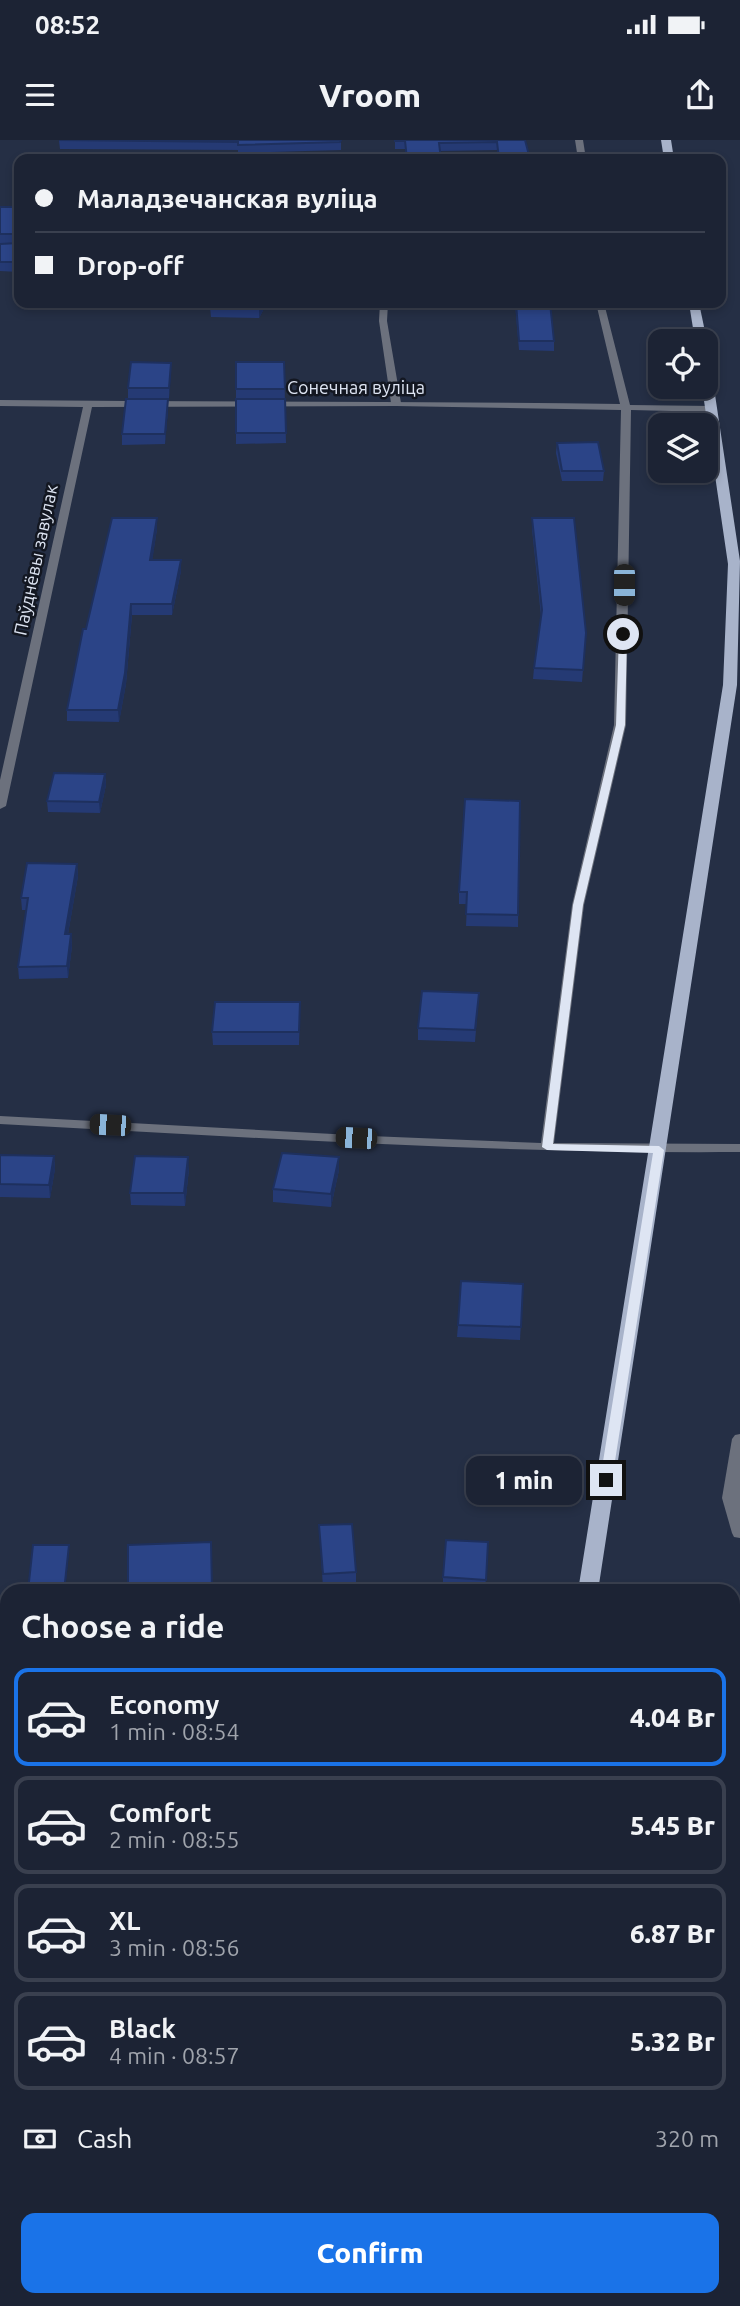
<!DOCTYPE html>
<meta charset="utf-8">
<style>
:root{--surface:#1c2334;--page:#252b3c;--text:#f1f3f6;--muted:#a0a4ac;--line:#3a404f;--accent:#1a73e8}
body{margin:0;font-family:Ubuntu,sans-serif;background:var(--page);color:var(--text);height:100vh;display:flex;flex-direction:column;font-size:26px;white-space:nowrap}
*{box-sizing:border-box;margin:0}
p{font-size:23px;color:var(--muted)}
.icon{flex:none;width:38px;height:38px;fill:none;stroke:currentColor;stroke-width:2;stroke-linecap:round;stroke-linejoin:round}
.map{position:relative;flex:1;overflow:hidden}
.details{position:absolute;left:0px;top:1444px;width:740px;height:723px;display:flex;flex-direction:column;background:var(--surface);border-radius:21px 21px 0 0;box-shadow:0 4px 10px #0003,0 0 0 2px var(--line)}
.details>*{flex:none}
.top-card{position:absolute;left:14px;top:14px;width:712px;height:154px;border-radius:14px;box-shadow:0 4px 10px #0003,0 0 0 2px var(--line);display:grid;align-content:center;height:154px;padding:0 21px;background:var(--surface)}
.buttons{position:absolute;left:648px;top:189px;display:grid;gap:14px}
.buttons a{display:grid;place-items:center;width:70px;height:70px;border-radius:14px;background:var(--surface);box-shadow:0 4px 10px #0003,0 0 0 2px var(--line);font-size:35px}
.end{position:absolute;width:32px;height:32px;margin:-16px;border:9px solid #dee5f3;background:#111;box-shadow:0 0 0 4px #111}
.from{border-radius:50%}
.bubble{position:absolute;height:49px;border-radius:14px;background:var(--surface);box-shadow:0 4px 10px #0003,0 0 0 2px var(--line);font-size:23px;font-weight:800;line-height:49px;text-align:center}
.car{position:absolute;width:21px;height:42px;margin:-21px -10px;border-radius:9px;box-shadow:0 0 5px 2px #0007;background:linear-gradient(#222 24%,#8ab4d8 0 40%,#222 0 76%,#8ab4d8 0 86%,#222 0)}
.top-card b{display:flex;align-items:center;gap:24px;height:66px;font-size:26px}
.top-card b+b{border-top:2px solid var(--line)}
.top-card i{width:18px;height:18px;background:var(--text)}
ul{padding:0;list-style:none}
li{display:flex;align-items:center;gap:21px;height:98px;margin:0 14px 10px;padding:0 7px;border:4px solid var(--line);border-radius:14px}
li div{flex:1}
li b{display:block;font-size:26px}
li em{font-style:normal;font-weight:800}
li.selected{border-color:var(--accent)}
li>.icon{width:63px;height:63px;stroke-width:1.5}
h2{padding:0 21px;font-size:32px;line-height:84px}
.pay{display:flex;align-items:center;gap:18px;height:77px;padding:0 21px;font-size:26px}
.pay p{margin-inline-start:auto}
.action{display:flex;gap:14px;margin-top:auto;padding:14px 21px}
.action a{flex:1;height:80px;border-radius:14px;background:var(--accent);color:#fff;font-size:28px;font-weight:800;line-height:80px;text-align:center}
.status{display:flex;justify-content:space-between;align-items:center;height:49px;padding:0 35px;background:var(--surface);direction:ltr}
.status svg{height:19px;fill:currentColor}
header{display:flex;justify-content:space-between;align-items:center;height:91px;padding:0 21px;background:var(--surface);font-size:32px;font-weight:800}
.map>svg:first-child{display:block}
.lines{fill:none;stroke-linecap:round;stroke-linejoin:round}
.lane{fill:#6c717d;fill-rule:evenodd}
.street{fill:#6c717d;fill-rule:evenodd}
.secondary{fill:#8e96a9;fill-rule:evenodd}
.primary{fill:#a8b3ca;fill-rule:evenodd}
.wall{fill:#253a74}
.shaded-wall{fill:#1e305e}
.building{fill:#2b4487;stroke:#1e305e;stroke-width:2}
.route{fill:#dee5f3}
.labels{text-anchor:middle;stroke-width:5;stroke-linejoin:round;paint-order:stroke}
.far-street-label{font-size:18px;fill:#dee5f3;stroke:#131721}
</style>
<div class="status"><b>08:52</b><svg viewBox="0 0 49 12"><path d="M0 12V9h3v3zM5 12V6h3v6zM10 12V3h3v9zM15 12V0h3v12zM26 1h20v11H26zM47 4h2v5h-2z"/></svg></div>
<header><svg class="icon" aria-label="menu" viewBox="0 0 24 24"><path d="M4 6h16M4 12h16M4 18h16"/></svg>Vroom<svg class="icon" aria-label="share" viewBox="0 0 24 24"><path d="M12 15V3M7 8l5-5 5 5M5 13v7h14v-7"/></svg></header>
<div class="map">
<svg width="740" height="2166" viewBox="0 0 740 2166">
<rect width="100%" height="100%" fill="#252f45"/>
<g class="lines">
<g class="lane">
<path d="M380 163H388L387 181 401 263 396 266 391 263 379 181Z"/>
<path d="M740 1294C740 1329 740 1363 740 1398L734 1397 732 1393 722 1358 732 1299 735 1295Z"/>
<rect x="0" y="1812" width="7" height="14"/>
<path d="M145 2160H167L164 2166H142Z"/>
</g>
<g class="street">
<path d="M575 0H583L586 19H578Z"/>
<path d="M596 163H604L630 265 712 266 717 269 712 272 631 270 626 585 584 765 554 1003 740 1004V1012C493 1014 247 997 0 984V976L370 996 541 1003 572 765 614 585 621 270 396 266 92 267 6 666 0 669V640L83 267 0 266V260C207 262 414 261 620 264Z"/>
<path d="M7 1490V1502L0 1503V1491Z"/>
</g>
<rect class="secondary" x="733" y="1490" width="7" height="12"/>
<g class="primary">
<path d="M661 0H671L674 19H664Z"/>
<path d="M689 163H699L707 201 705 203 695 201Z"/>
<path d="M705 225 711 228 740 421 737 545 598 1451H578L723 545 728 424 702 247H705Z"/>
<path d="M691 2160H716L719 2166H693Z"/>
</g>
</g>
<g class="wall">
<path d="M341 0V10L238 13V10L60 9 59 1Z"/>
<path d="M395 0H525L530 19H498L497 10 440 11 441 19H406L405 9H395Z"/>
<path d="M0 67H19V132L0 131V104L19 103H0Z"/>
<path d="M212 163H267L259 178 211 177 210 167Z"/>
<path d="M515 163H550L554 201V211L519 210Z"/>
<path d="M236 222H284L286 303 236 304Z"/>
<path d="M171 223 169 258H128V248Z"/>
<path d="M168 269 165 304 122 305V294Z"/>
<path d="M557 303 604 331 603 341H562L556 313Z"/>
<path d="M532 378 585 504 582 542 533 539 534 528 541 476 532 389Z"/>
<path d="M157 389 152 420 181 431 172 475H132L126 544 119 582 67 581V570L86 489Z"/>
<path d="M105 634 106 645 100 673 48 672 47 661Z"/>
<path d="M520 661 518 787 466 786 467 764H459V752Z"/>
<path d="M77 724 78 736 68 794H71L72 806 68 838 19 839 18 827 26 770H22L21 758Z"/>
<path d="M479 853 475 902 418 900V888Z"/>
<path d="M300 874 299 905H213L212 892Z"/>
<path d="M0 1015 54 1016 55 1029 50 1058 0 1057Z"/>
<path d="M339 1017V1030L331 1067 273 1062V1049Z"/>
<path d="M189 1029 185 1066 131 1065 130 1053Z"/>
<path d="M523 1144 520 1200 457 1197 458 1185Z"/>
<path d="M319 1385 356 1432V1446L323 1448Z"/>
<path d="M488 1402 485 1451H443V1437Z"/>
<path d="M0 1547 7 1548V1578L4 1592H0Z"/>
</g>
<g class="shaded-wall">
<path d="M262 163H267L259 178V168Z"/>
<path d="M171 223V233L169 258V248Z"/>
<path d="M168 259V269L165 304V294Z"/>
<path d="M157 378V389L151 430 150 420Z"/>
<path d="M181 420V431L172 475V464Z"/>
<path d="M131 464 132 475 126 544 119 582 118 570Z"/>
<path d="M105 634 106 645 100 673 99 662Z"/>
<path d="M77 724 78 736 66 806 65 794Z"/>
<path d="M71 794 72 806 68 838 67 826Z"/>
<path d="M54 1016 55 1029 50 1058 49 1045Z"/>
<path d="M188 1017 189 1029 185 1066 184 1053Z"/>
<path d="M339 1017V1030L331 1067V1054Z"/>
<path d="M69 1405V1412L65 1451H64Z"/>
<path d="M1 1517 2 1531 0 1543V1522Z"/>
<path d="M7 1557V1578L4 1592 3 1578Z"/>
</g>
<g class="building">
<path d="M59 0H341L340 2 238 5V2Z"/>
<path d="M395 0H525L530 19H499L497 2 439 3 441 19H407L405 1H395Z"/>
<path d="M0 67H19V96L18 94H0Z"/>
<path d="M18 103H19V122H0V104Z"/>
<path d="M212 163H262L259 168 210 167Z"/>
<path d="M516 163H550L554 201H519Z"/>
<path d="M131 222 171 223 169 248H128Z"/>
<path d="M236 222H284L285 249H236Z"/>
<path d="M126 259H168L165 294H122Z"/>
<path d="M236 259H285L286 293H236Z"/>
<path d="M598 302 604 331H562L557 303Z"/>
<path d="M112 378H157L150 420H181L172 464H131L125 533 118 570H67L83 489H86Z"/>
<path d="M532 378H574L586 493 583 530 534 528 542 470Z"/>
<path d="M54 633 105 634 99 662 47 661Z"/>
<path d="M465 659 520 661 518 775 466 774 467 752H459Z"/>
<path d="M27 723 77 724 65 794H71L67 826 18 827 28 758H21Z"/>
<path d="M422 851 479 853 475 890 418 888Z"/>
<path d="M215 862H300L299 892H212Z"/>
<path d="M282 1013 339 1017 331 1054 273 1049Z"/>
<path d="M0 1015 54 1016 49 1045 0 1044Z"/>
<path d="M135 1016 188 1017 184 1053H130Z"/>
<path d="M461 1141 523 1144 521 1187 458 1185Z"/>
<path d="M352 1384 356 1432 323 1434 319 1385Z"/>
<path d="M446 1400 488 1402 486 1440 443 1437Z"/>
<path d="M211 1402 212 1451H128V1405Z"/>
<path d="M33 1405H69L64 1451H28Z"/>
<path d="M0 1547 7 1548V1557L3 1578H0Z"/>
</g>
<path class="route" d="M623 491 627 494 625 585 583 765 553 1004 659 1006 664 1010 612 1340 606 1345 600 1340 653 1013 547 1010 542 1007 573 765 616 585 619 494Z"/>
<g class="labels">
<g class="far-street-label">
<text x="356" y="254">Сонечная вуліца</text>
<text transform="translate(36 420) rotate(-78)" y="6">Паўднёвы завулак</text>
</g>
</g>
</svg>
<div class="buttons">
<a><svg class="icon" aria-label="locate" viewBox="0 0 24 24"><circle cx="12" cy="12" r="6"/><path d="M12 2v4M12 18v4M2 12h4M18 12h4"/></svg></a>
<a><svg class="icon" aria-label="layers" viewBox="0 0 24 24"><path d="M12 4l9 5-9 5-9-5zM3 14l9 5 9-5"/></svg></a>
</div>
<i class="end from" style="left:623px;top:494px"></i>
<i class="end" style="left:606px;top:1340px"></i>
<div class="bubble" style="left:466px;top:1316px;width:116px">1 min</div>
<i class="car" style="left:624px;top:445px;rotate:180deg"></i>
<i class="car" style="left:110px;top:985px;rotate:273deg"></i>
<i class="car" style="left:356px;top:998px;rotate:273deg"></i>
<div class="top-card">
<b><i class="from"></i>Маладзечанская вуліца</b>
<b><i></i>Drop-off</b>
</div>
<section class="details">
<h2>Choose a ride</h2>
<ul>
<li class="selected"><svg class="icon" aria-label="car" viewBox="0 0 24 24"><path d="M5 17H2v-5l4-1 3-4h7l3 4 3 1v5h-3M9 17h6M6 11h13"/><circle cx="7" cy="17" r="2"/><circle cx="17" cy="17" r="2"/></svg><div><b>Economy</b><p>1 min · 08:54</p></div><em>4.04 Br</em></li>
<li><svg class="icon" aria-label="car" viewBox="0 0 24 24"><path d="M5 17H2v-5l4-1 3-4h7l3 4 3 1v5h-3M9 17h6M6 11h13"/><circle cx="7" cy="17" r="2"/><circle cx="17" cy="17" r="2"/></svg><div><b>Comfort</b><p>2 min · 08:55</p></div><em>5.45 Br</em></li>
<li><svg class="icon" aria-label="car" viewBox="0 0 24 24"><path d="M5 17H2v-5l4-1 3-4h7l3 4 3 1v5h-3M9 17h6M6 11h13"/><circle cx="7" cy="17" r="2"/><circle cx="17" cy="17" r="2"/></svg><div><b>XL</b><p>3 min · 08:56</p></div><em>6.87 Br</em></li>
<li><svg class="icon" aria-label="car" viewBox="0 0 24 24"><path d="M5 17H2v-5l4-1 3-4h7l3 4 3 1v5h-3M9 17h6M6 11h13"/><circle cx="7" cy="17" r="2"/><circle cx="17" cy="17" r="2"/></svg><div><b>Black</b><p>4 min · 08:57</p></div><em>5.32 Br</em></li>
</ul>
<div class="pay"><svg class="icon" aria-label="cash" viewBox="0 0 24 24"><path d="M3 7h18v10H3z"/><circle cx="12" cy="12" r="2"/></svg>Cash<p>320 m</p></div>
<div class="action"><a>Confirm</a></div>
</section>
</div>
